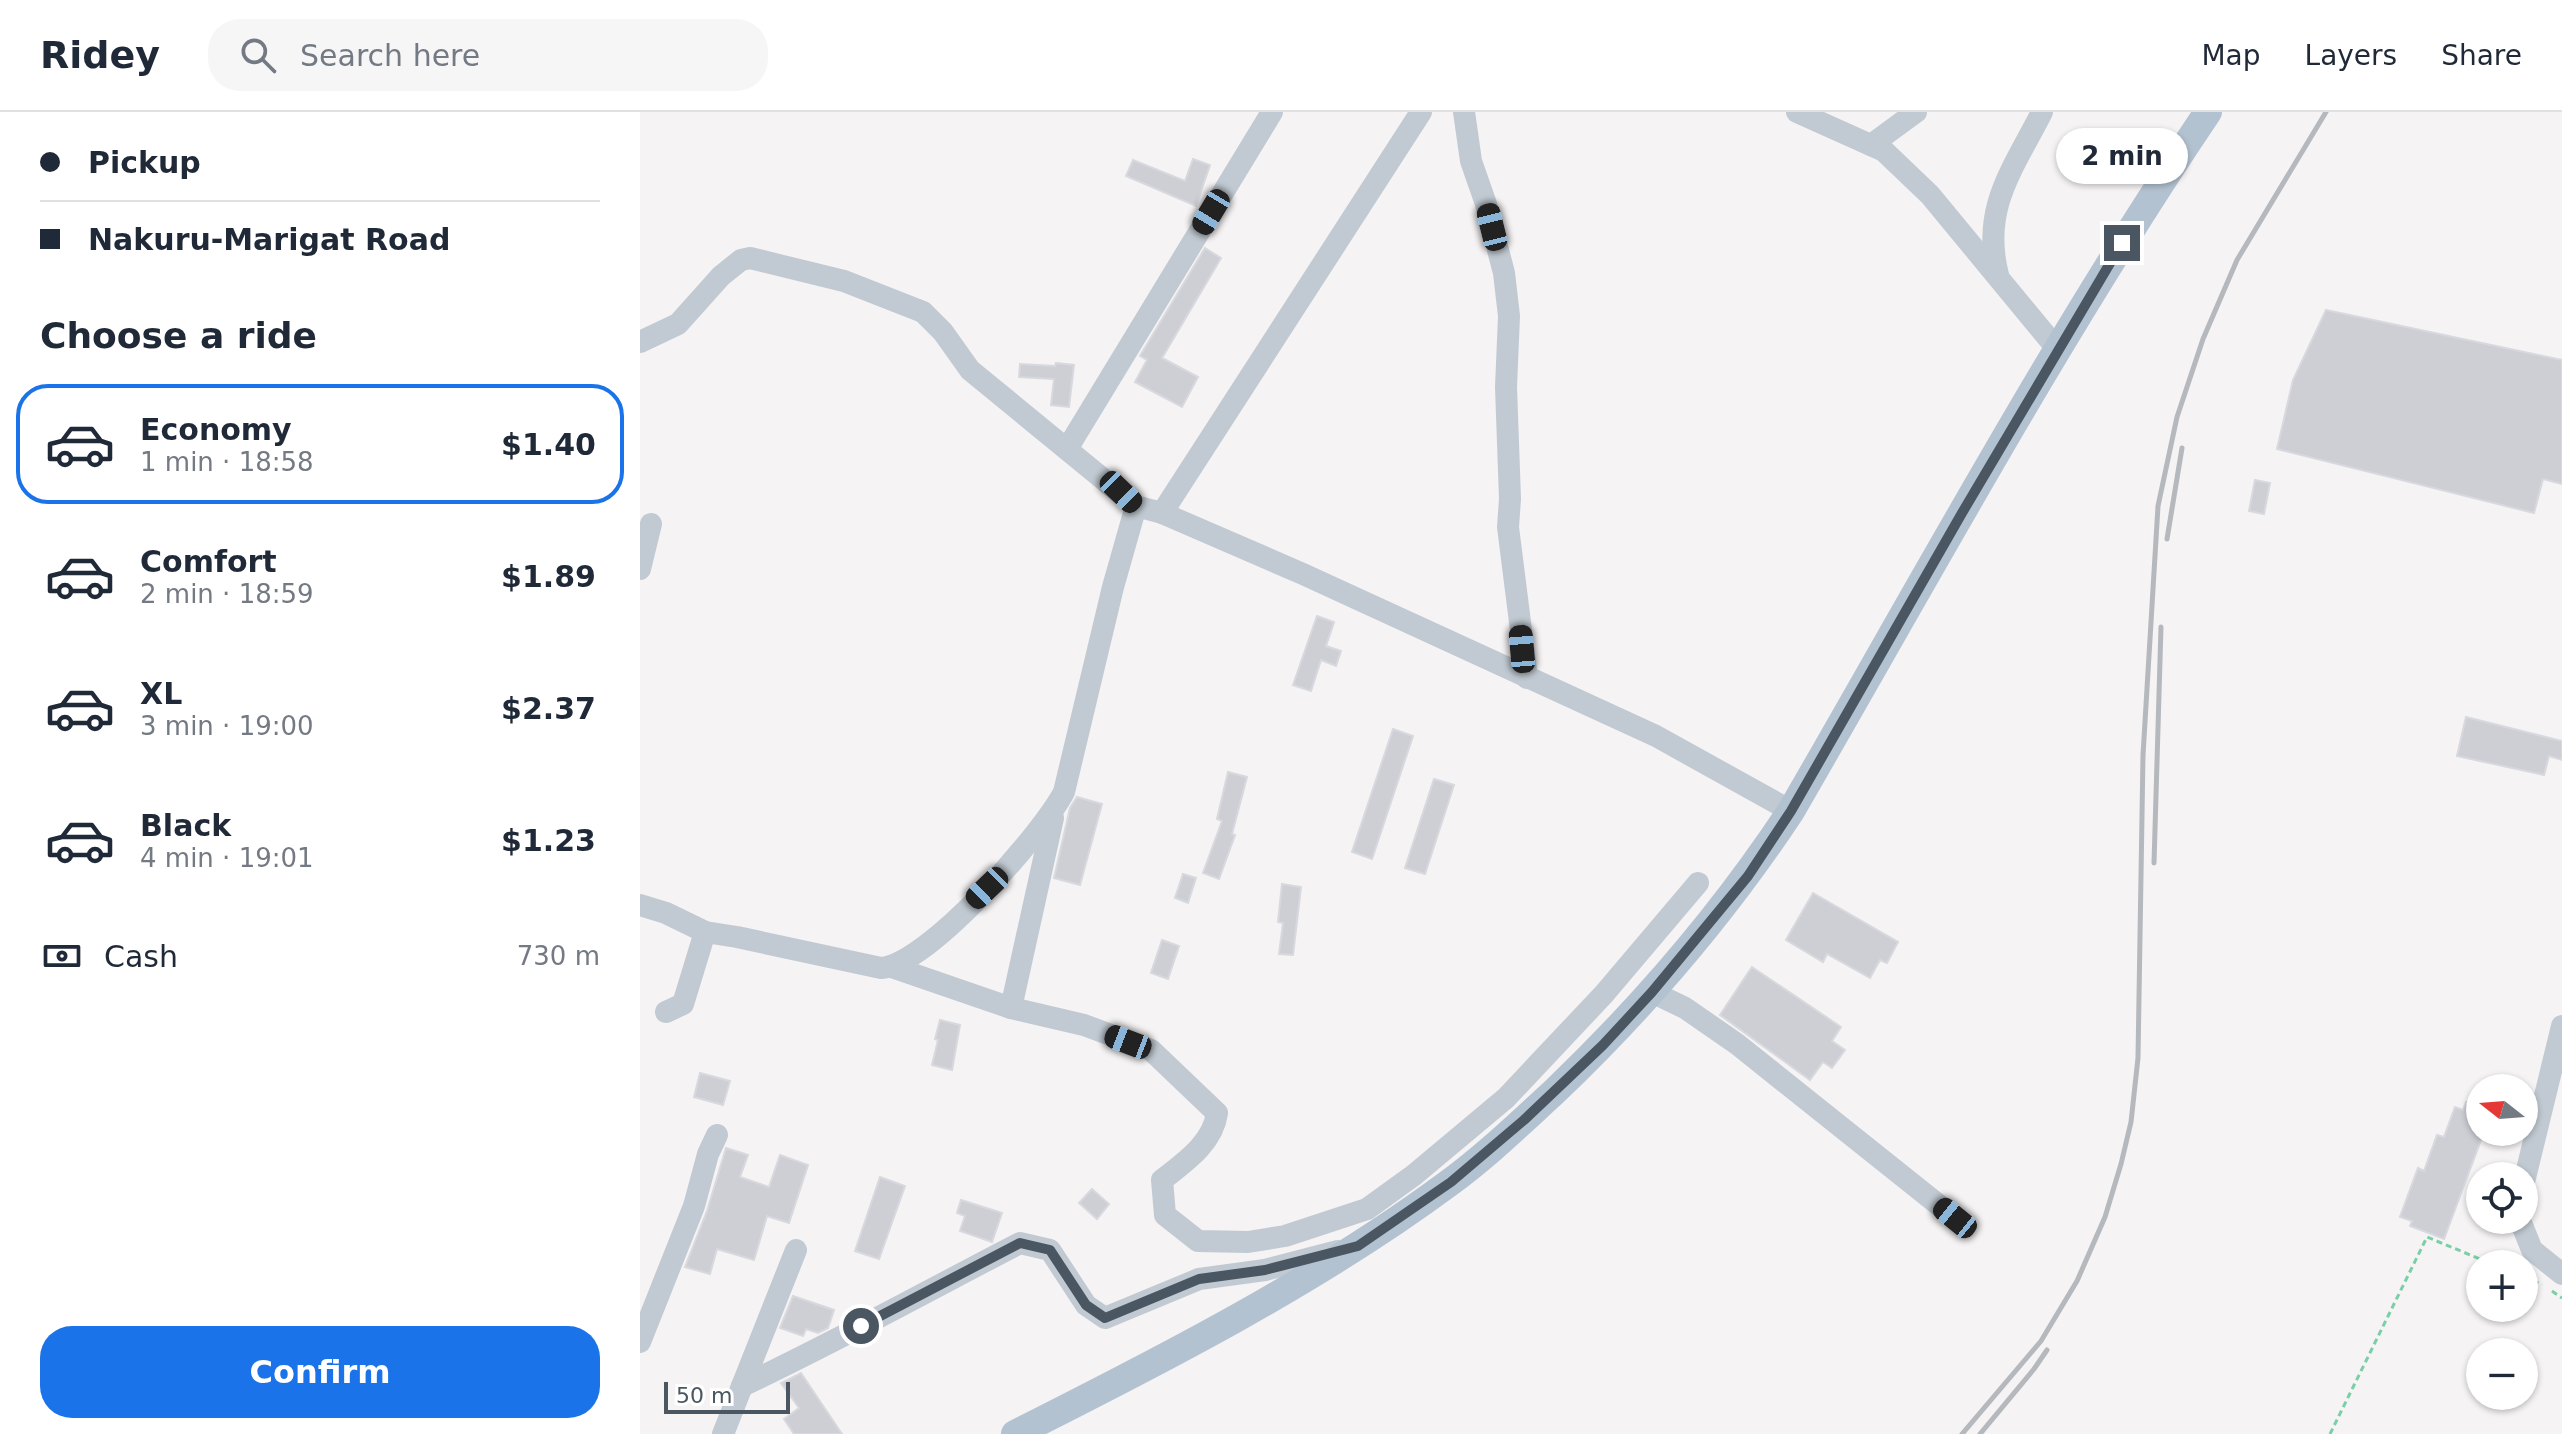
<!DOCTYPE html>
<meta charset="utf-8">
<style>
:root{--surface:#fff;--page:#f6f6f7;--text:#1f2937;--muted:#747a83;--line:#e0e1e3;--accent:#1a73e8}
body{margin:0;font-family:"DejaVu Sans",sans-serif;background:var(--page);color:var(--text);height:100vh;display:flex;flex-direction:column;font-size:30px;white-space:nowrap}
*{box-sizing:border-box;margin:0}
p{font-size:26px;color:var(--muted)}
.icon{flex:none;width:44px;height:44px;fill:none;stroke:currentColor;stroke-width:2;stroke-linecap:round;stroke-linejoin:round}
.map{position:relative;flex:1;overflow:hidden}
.details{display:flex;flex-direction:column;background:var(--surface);width:640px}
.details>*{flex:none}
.guide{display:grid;align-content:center;height:176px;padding:0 40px;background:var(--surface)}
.needle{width:52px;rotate:287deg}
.tools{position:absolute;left:1826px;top:962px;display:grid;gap:16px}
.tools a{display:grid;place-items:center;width:72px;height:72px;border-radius:50%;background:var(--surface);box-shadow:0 2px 6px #0004;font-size:40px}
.scale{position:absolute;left:24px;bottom:20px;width:126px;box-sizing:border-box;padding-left:8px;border:4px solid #4a5661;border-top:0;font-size:22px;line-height:28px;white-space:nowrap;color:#4a5661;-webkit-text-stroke:6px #fff;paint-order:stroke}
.end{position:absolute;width:36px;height:36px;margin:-18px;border:10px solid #4a5661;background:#fff;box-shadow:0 0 0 4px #fff}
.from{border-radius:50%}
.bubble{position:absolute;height:56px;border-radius:28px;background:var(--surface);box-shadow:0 2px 6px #0004;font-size:26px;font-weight:600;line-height:56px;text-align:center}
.car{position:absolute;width:24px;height:48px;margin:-24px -12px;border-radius:10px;box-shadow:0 0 6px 2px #0007;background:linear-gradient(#222 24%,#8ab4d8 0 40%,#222 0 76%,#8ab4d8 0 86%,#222 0)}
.guide b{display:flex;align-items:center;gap:28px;height:76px;font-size:30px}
.guide b+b{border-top:2px solid var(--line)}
.guide i{width:20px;height:20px;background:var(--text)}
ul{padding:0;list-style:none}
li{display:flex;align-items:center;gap:24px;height:120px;margin:0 16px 12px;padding:0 24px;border:4px solid transparent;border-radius:32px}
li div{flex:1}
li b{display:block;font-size:30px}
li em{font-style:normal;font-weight:600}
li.selected{border-color:var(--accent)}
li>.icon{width:72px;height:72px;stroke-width:1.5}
h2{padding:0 40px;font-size:36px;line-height:96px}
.pay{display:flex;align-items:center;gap:20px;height:88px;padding:0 40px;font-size:30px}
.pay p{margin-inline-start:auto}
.button{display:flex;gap:16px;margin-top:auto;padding:16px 40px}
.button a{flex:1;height:92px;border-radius:32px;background:var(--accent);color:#fff;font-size:32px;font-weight:600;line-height:92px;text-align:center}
header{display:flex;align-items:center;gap:48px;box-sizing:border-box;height:112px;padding:0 40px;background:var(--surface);border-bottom:2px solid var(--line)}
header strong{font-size:38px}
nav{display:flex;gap:44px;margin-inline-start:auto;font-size:28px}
.search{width:560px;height:72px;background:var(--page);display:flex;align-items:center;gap:20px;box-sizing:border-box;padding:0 28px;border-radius:32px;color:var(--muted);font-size:30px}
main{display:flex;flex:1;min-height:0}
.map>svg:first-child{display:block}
.building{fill:#cdcfd5;stroke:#d7d9de;stroke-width:2}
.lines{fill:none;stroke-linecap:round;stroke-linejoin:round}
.path{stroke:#7ad0a6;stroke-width:3;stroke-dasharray:6 4;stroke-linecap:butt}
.minor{stroke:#c1cad2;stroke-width:22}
.major{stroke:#b3c2d1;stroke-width:28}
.rail{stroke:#b5b8bd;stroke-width:5}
.route{stroke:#4a5661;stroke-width:10}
</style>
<header>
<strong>Ridey</strong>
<div class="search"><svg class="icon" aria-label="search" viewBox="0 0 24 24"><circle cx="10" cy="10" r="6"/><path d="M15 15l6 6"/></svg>Search here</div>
<nav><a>Map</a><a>Layers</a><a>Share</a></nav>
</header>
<main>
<section class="details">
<div class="guide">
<b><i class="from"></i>Pickup</b>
<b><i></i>Nakuru-Marigat Road</b>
</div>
<h2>Choose a ride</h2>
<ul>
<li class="selected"><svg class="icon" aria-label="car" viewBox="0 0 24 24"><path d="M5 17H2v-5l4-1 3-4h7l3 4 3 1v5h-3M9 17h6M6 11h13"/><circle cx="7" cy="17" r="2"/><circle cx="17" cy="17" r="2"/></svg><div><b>Economy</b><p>1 min · 18:58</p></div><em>$1.40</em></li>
<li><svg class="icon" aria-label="car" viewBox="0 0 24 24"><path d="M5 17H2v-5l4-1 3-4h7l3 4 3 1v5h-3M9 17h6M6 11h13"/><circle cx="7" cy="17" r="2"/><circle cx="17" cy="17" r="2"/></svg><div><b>Comfort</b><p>2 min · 18:59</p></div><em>$1.89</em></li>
<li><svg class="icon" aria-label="car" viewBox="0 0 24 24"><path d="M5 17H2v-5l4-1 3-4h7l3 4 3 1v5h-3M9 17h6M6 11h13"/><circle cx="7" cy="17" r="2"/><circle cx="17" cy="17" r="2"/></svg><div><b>XL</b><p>3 min · 19:00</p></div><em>$2.37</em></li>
<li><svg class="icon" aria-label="car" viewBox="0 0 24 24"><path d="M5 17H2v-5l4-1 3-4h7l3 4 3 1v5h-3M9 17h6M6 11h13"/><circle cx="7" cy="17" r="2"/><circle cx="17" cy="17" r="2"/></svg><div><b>Black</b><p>4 min · 19:01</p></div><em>$1.23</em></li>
</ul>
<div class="pay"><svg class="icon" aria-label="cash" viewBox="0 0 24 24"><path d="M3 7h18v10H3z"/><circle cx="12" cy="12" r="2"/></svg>Cash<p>730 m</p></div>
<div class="button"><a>Confirm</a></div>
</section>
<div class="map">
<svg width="1922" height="1322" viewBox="0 0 1922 1322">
<rect width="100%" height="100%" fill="#f5f3f3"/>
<g class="building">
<path d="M553 47 570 53 556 94 486 64 493 48 545 69Z"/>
<path d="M565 136 581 146 522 246 558 265 542 295 495 270 507 248 500 244Z"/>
<path d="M1686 198 1922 248V372L1903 367 1894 401 1637 337 1653 268Z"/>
<path d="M416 251 434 253 429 295 411 293 414 267 379 265 380 252 415 254Z"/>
<path d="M1615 368 1630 371 1624 402 1609 399Z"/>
<path d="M677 504 694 510 686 534 701 539 696 554 681 548 671 579 653 573Z"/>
<path d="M1826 605 1922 629V648L1909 644 1904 663 1817 644Z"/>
<path d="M753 617 773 624 732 747 712 740Z"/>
<path d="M588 660 607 665 592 722 595 723 579 767 563 761 582 709 577 707Z"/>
<path d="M794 667 814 673 785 762 765 756Z"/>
<path d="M437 685 462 692 440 773 414 766 430 696Z"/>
<path d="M543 762 556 766 548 791 535 786Z"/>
<path d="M642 772 661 775 653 843 639 842 643 811 638 810Z"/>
<path d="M1173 781 1258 830 1247 851 1240 848 1230 866 1187 842 1183 850 1146 828Z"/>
<path d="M522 828 539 834 528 867 511 861Z"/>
<path d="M1112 855 1201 915 1192 929 1205 938 1192 956 1183 950 1170 968 1080 903Z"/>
<path d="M300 908 320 913 312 958 292 953 298 928 295 927Z"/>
<path d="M60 961 90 969 83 993 54 985Z"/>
<path d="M1826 990 1840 995V1020H1844L1804 1127 1770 1114 1772 1109 1760 1105 1778 1056 1784 1059 1797 1023 1804 1025 1815 995 1823 998Z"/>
<path d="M86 1036 108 1043 100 1065 129 1075 140 1043 168 1053 149 1111 127 1104 114 1148 77 1137 70 1162 45 1155 67 1099Z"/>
<path d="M240 1065 265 1074 239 1147 215 1139Z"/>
<path d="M452 1077 469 1092 457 1107 439 1091Z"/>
<path d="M321 1088 362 1101 352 1130 320 1119 325 1104 317 1101Z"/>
<path d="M153 1184 194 1198 188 1216 178 1221 166 1217 163 1224 140 1216Z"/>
<path d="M161 1261 202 1322H154L144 1307 159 1296 141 1271Z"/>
</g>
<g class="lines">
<g class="path">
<path d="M1884 1164 1902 1173"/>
<path d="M1912 1179 1922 1186"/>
<path d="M1690 1322 1787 1125 1852 1152"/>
</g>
<g class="minor">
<path d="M824 0 831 49 846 92 864 161 869 204 866 275 870 387 868 415 887 566"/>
<path d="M1157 0 1244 39 1290 83 1418 238"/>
<path d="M1231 33 1276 0"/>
<path d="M1358 163C1341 96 1373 57 1402 0"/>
<path d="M0 230 38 212 81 164 101 148 110 146 204 169 283 200 303 220 330 258 496 394 522 401 663 462 1016 624 1151 699"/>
<path d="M427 337 632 0"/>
<path d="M522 401 781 0"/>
<path d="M0 457 11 412"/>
<path d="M0 793 26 801 65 820 97 825 241 856C288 853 402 722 424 680L473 475 496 394"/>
<path d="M252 855 371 896 444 913 511 938 577 1001C573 1031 545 1050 522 1068L525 1103 558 1129 608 1130 645 1124 727 1097 774 1063 866 986 964 882 1058 771"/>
<path d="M1012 880 1045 896 1097 932 1315 1106"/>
<path d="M371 896 413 706"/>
<path d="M26 900 43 892 65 820"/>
<path d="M1884 1070 1922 914"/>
<path d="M1880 1108 1892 1138 1922 1162"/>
<path d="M0 1230 54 1094 68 1042 77 1023"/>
<path d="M102 1274C196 1230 287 1179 380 1131L410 1138 446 1193 465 1206 559 1167 625 1158 698 1139"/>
<path d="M83 1322 156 1138"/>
</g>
<path class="major" d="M375 1322C522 1248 677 1169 809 1071 846 1044 880 1011 914 980 1003 895 1083 802 1151 699 1287 464 1416 225 1568 0"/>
<g class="rail">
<path d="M1527 427 1542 336"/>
<path d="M1514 751 1521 515"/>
<path d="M1322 1322 1401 1229 1437 1169 1465 1105 1481 1052 1491 1010 1498 946 1503 643 1518 394 1537 305 1563 227 1597 148 1686 0"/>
<path d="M1340 1322 1394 1257 1407 1238"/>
</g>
</g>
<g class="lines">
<path class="route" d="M221 1214 380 1131 410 1138 446 1193 465 1206 559 1167 625 1158 718 1134 811 1070 884 1008 963 933 1012 880 1108 764 1151 699 1322 401 1482 131"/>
</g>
</svg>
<div class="tools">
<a><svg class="needle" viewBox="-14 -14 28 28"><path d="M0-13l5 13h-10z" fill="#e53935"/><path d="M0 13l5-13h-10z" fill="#747a83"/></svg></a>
<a><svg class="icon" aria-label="locate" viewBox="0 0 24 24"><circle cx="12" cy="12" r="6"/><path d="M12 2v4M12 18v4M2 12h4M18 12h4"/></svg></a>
<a>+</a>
<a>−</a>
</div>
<div class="scale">50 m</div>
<i class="end from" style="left:221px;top:1214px"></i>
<i class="end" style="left:1482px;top:131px"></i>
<div class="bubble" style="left:1416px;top:16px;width:132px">2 min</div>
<i class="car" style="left:571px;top:100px;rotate:211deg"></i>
<i class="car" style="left:852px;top:115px;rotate:346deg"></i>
<i class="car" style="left:481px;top:380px;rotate:134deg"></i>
<i class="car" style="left:882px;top:537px;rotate:355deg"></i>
<i class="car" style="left:347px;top:776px;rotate:226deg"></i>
<i class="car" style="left:488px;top:930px;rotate:291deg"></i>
<i class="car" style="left:1315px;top:1106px;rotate:309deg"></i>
</div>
</main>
